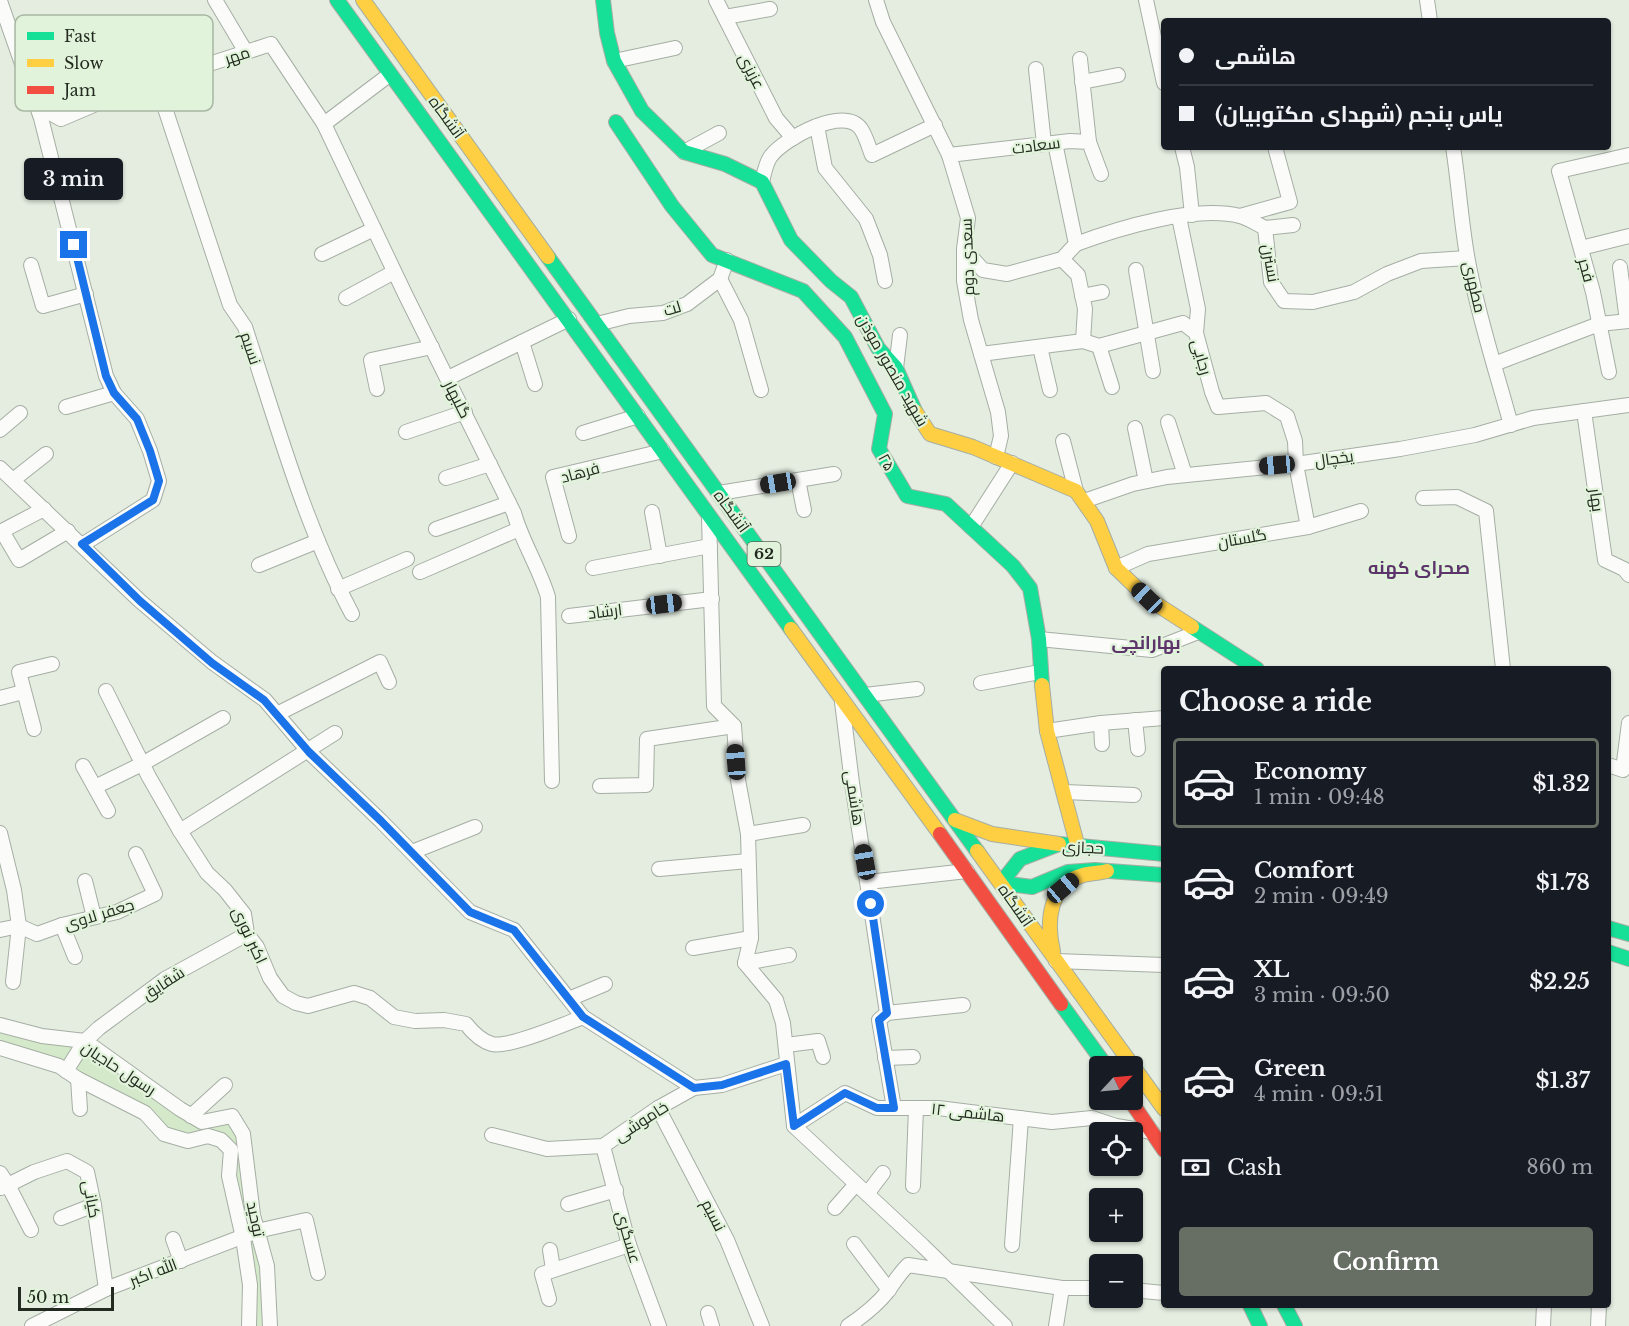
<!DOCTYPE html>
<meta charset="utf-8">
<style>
:root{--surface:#171b24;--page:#242831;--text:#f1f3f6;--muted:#9ea1a6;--line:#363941;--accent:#676e63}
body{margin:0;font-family:"Libre Baskerville",Cairo,serif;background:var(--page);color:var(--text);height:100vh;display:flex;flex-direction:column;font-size:22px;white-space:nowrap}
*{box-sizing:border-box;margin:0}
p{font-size:20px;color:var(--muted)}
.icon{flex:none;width:33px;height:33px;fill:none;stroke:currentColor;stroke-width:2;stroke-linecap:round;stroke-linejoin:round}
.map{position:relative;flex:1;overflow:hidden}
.drawer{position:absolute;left:1161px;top:666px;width:450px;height:642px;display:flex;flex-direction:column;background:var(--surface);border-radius:6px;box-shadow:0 2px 4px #0004}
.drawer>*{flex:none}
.hud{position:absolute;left:1161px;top:18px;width:450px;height:132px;border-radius:6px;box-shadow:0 2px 4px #0004;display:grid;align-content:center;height:132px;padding:0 18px;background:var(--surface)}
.needle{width:39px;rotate:64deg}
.buttons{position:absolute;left:1089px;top:1056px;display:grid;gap:12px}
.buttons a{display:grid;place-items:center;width:54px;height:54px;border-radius:6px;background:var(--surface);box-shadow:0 2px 4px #0004;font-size:30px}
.scale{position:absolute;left:18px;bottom:15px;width:96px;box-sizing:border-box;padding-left:6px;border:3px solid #232a20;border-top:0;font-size:16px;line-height:21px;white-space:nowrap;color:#232a20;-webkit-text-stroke:4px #e1f3da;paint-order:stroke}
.end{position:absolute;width:27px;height:27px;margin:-14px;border:8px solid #1a73e8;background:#fff;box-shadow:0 0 0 3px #fff}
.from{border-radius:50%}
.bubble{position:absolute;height:42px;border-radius:6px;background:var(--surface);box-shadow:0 2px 4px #0004;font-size:20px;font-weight:600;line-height:42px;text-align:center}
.car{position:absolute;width:18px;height:36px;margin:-18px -9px;border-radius:8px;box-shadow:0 0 4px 2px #0007;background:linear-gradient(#222 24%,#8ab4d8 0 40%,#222 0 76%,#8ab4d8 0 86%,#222 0)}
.hud b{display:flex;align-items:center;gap:21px;height:57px;font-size:22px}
.hud b+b{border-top:2px solid var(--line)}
.hud i{width:15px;height:15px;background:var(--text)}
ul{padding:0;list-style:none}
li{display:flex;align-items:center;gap:18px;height:90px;margin:0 12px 9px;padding:0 6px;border:3px solid transparent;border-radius:6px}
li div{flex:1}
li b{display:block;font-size:22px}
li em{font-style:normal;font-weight:600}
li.selected{border-color:var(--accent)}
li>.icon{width:54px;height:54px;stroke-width:1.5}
h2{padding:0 18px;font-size:27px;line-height:72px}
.pay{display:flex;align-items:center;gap:15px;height:66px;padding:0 18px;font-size:22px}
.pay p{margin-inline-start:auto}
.action{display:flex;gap:12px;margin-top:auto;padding:12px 18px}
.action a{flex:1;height:69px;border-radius:6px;background:var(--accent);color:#fff;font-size:24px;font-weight:600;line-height:69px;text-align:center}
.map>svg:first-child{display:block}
.green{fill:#d3e9c9}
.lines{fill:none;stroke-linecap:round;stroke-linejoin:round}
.street-casing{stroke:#a6aea4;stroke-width:16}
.fast-casing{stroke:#a6aea4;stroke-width:16}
.slow-casing{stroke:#a6aea4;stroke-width:16}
.jam-casing{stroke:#a6aea4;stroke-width:16}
.street{stroke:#fbfcfa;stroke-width:14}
.fast{stroke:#16e098;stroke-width:14}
.slow{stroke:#ffcf43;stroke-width:14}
.jam{stroke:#f24e42;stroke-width:14}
.route{stroke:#1a73e8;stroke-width:8}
.labels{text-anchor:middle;stroke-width:4.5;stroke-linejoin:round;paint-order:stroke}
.shield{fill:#e1f3da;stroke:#5c6658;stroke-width:1.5}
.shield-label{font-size:15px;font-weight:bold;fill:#232a20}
.street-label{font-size:16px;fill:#232a20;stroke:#e1f3da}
.neighbourhood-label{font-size:18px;font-weight:bold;fill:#5c346b;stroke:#e1f3da}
.key{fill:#e1f3da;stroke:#a8b7a2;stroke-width:1.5}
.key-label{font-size:16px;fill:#232a20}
</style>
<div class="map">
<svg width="1629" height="1326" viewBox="0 0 1629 1326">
<rect width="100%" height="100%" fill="#e4ede0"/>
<path class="green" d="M0 1028 82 1043 188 1116 232 1121 239 1135 263 1259 268 1326H252L231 1175 232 1150 217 1135 188 1140 164 1132 148 1112 0 1045Z"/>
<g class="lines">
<defs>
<g id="street">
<path d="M215 0 246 52"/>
<path d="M716 0 776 118 793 138"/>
<path d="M876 0 883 22 949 155 968 218 964 249V281L971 320 998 412 1001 436 996 457"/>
<path d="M1146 0 1164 83"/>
<path d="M1427 0 1430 21"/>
<path d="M0 1 41 118 106 376 114 393 137 419 150 451 159 481 153 500 82 545"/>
<path d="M725 17 770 9"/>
<path d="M1080 59 1089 142"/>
<path d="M614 61 675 48"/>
<path d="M1036 69 1044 144"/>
<path d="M156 81 230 305 245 327C277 424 304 524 352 614"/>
<path d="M1082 82 1118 75"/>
<path d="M37 106 61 119 129 90 271 44 324 124 406 296 514 513C522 542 539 567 548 597L552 781"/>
<path d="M324 124 389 75"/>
<path d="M817 126 825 168 866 219 880 255 885 281"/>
<path d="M1182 147 1187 167 1192 215"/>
<path d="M1453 147C1459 185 1461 223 1468 261 1478 316 1496 370 1511 425"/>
<path d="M684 152 719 133"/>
<path d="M949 155 1070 141 1089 142 1101 174"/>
<path d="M762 182C764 174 766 162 771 156 785 138 844 105 861 129 866 136 869 148 872 155L935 125"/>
<path d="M1240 216 1290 202 1275 147"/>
<path d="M1179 217 1198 309 1196 333"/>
<path d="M1265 228 1293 225"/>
<path d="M1076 244C1119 228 1194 205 1240 216 1248 218 1257 224 1265 228L1271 282 1284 301 1313 302 1354 292 1387 274 1421 261 1467 258"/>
<path d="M1581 248 1629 236"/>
<path d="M964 249 983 270 1007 274 1062 259 1076 244 1055 143"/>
<path d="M322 254 374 229"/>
<path d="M1062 259 1078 275 1085 309 1083 341"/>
<path d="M31 265 43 306 86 294"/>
<path d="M1620 267 1627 321"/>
<path d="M1136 270 1153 371"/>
<path d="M720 279 741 320 761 390"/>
<path d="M1082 296 1102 292"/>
<path d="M346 298 394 272"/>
<path d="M597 324 629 316 663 313 687 304 720 279 727 260"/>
<path d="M522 342 535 384"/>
<path d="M1099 346 1112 387"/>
<path d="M1040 347 1050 390"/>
<path d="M981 354 1083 341 1099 346 1183 323 1196 333 1212 392 1218 407 1266 403 1287 416 1295 441 1296 464 1308 527 1148 554 1116 568"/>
<path d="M1494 364 1599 324 1629 321"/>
<path d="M896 368 900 335"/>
<path d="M1609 372 1593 292 1559 171 1629 155"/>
<path d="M448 378 569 319"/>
<path d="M377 389 371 360 432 347"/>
<path d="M66 407 114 393"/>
<path d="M1584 411 1605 560 1624 569 1629 575"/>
<path d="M1168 422 1185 475"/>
<path d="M1135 428 1146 481"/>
<path d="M0 430 20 413"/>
<path d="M406 432 465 412"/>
<path d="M583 433 638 416"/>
<path d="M1063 441 1076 491"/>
<path d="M0 468 140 601 212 662 265 700 309 752 381 821 470 912 514 930 583 1017 694 1088"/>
<path d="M446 478 490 464"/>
<path d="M13 480 46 454"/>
<path d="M798 480 804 510"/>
<path d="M719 493 834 474"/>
<path d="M1423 498 1457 497 1486 511 1503 669"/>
<path d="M1084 501 1133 484 1167 477 1296 464 1400 449 1475 435 1533 418 1629 405"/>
<path d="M44 509 2 531 19 560 68 531"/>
<path d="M652 512 660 556"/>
<path d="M709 517 714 706 734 726 738 780 748 834 751 938 745 963 776 1000 783 1023 794 1126 922 1245 1005 1326"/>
<path d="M971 527 1012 463"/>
<path d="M1308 527 1361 511"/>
<path d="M436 529 509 503"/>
<path d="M569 536 553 477 663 451"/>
<path d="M259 565 318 541"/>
<path d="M593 568 710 546"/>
<path d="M420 572 519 529"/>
<path d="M338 589 407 559"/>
<path d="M569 616 712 599"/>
<path d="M1039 639 1152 650 1198 632"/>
<path d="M981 683 1040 672"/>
<path d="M106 691 149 777 180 831 207 873 225 890 244 914 247 934 257 947 270 978 283 996 296 1003 308 1006 354 993 370 998 394 1017 415 1021 444 1020 466 1024C473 1033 481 1041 492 1044 509 1048 565 1024 583 1017"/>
<path d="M865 695 917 689"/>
<path d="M0 698 23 692"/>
<path d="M842 702 852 783 887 1013 879 1020 894 1108"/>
<path d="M277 714 380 662 389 682"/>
<path d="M1135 720 1138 749"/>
<path d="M1101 723 1102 744"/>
<path d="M34 729 19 672 52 664"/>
<path d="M1047 731 1101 723 1164 718"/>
<path d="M1608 765 1623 770 1629 723"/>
<path d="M83 766 108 811"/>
<path d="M600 786 646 785 647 739 734 726"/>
<path d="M95 787 142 764 223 718"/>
<path d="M1065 792 1134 795"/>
<path d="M180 831 335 733"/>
<path d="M0 833 14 890 19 926 13 982"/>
<path d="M748 834 803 825"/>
<path d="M412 852 475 827"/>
<path d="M659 869 748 861"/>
<path d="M85 881 94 917"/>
<path d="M868 882 967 871"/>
<path d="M62 925 75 957"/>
<path d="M0 930 19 926 37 934 62 925 117 912 155 894 136 854"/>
<path d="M693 948 751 938"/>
<path d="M1056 961 1164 965"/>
<path d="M745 963 789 955"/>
<path d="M569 999 605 984"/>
<path d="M887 1013 963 1005"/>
<path d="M0 1025 42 1036 85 1041 180 1109 202 1122 232 1116 243 1134 253 1215 267 1266 270 1326"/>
<path d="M786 1045 818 1041 823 1057"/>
<path d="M0 1048 59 1066 78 1079 145 1113 164 1134 188 1141 208 1136 221 1140 231 1150 229 1176 243 1238 250 1285 249 1326"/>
<path d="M885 1058 913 1057"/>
<path d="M66 1071 85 1041 99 1028 165 979 247 934"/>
<path d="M78 1079 80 1109"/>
<path d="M658 1108 727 1240 762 1326"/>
<path d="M191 1116 225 1085"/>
<path d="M794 1126 845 1093 877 1108H938L1052 1122 1092 1118 1116 1126 1152 1132"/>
<path d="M492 1135 547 1149 603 1146 658 1108 694 1088 722 1085 786 1064"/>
<path d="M603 1146 629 1245 659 1326"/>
<path d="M0 1173 8 1185 34 1172 67 1161 87 1172 94 1205 106 1289"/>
<path d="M913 1186 916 1108"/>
<path d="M1 1188 8 1185 31 1230"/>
<path d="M867 1194 883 1173"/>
<path d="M568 1204 616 1190"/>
<path d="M835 1208 856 1184"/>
<path d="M61 1218 94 1205"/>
<path d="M173 1239 181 1261"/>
<path d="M854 1244 889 1290"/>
<path d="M1012 1245 1021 1118"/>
<path d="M550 1250 553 1269"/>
<path d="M1132 1290 1164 1293"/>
<path d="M549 1299 542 1274 629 1245"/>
<path d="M708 1313 712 1326"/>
<path d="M32 1326 106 1289 257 1231 306 1220 318 1273"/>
<path d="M848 1326C863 1316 877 1305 888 1291 895 1281 899 1274 908 1265L1062 1288H1100"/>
<path d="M1056 1326 1062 1288"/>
<path d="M1543 1326 1544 1305"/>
<path d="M1598 1326 1599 1305"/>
</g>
<g id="fast">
<path d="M337 0 791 629"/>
<path d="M603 0 607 33 614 61 642 111 684 152 725 164 762 182 791 240 831 281 851 297 878 348 896 368 915 411"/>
<path d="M616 122 672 206 712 255 803 291 845 337 885 414 879 449 907 496 946 504 1013 566 1030 588 1039 639 1042 685"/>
<path d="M548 257 977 851"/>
<path d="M1192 627 1257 669"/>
<path d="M1001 883 1020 859 1059 844 1164 854"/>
<path d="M1001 883 1032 887 1068 872 1095 870 1164 875"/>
<path d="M1608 928 1629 934"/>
<path d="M1608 952 1629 959"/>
<path d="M1061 1004 1106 1066"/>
<path d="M1250 1305 1260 1326"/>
<path d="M1284 1305 1295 1326"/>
</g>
<g id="slow">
<path d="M363 0 548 257"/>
<path d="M915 411 930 434 973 447 1076 491 1097 521 1116 568 1147 598 1192 627"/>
<path d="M791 629 940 834"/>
<path d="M1042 685 1047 731 1077 844"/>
<path d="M955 820 992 834 1059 844"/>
<path d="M977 851 1164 1109"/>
<path d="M1053 951C1046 921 1049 885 1083 875 1091 873 1099 873 1107 871"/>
</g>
<g id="jam">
<path d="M940 834 1061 1004"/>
<path d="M1130 1100 1164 1150"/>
</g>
</defs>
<use href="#street" class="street-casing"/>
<use href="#fast" class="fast-casing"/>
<use href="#slow" class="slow-casing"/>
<use href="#jam" class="jam-casing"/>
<use href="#street" class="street"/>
<use href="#fast" class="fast"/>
<use href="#slow" class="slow"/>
<use href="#jam" class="jam"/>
</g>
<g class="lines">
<path class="route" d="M74 245 106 376 114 393 137 419 150 451 159 481 153 500 82 544 140 601 212 663 264 700 309 752 381 821 470 912 514 930 583 1017 694 1088 722 1085 786 1064 794 1126 845 1093 877 1108H894L879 1020 887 1013 871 904"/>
</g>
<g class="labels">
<rect class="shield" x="747.5" y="542" width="33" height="24" rx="4.5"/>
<g class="shield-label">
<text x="764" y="559">62</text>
</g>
<g class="street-label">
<text transform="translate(237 55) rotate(-18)" y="6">مهر</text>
<text transform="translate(752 71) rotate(63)" y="6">عزیزی</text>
<text transform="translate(447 117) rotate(54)" y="6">آتشگاه</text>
<text transform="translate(1036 145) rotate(-7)" y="6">سعادت</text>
<text transform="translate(967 257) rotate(-92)" y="6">سعدی دوم</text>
<text transform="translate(1271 263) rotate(80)" y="6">نسترن</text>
<text transform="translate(1587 270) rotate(75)" y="6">فجر</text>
<text transform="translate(1475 287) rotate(77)" y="6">مطهری</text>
<text transform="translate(672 308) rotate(-17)" y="6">لت</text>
<text transform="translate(251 348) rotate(71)" y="6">نسیم</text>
<text transform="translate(1202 357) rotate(74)" y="6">رجایی</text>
<text transform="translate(893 370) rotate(60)" y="6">شهید منصور موذن</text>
<text transform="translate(458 399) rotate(63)" y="6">گلبهار</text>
<text transform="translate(1334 458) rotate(-8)" y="6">یخچال</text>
<text transform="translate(887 462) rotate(62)" y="6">۲۵</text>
<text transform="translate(580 472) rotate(-15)" y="6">فرهاد</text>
<text transform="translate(1597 500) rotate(82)" y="6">بهار</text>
<text transform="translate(732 511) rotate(54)" y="6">آتشگاه</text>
<text transform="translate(1242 538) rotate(-10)" y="6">گلستان</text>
<text transform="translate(605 611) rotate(-7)" y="6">ارشاد</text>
<text transform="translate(855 798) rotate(81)" y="6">هاشمی</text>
<text transform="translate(1083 847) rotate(2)" y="6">حجازی</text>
<text transform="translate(1016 905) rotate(55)" y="6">آتشگاه</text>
<text transform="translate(99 914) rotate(-17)" y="6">جعفر لاوی</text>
<text transform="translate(250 935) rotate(65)" y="6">اکبر نوری</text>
<text transform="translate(163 983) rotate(-33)" y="6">شقایق</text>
<text transform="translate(119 1068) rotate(33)" y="6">رسول حاجیان</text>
<text transform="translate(968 1112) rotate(6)" y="6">۱۲ هاشمی</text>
<text transform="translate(641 1121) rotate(-33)" y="6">خاموشی</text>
<text transform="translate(92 1199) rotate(79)" y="6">کیانی</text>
<text transform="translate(714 1215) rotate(63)" y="6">نسیم</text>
<text transform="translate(256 1219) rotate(78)" y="6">توحید</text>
<text transform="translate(629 1237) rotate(74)" y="6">عسگری</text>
<text transform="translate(153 1272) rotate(-21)" y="6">الله اکبر</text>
</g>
<g class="neighbourhood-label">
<text x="1419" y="574">صحرای کهنه</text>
<text x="1146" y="649">بهارانچی</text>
</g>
</g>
<rect x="15" y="15" width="198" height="96" rx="9" class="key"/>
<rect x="27" y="32" width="27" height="8" fill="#16e098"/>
<rect x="27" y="59" width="27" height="8" fill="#ffcf43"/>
<rect x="27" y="86" width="27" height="8" fill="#f24e42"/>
<g class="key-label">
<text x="64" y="42">Fast</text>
<text x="64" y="69">Slow</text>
<text x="64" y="96">Jam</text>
</g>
</svg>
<div class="buttons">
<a><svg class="needle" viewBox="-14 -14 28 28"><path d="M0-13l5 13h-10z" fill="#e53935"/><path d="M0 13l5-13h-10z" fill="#9ea1a6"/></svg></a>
<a><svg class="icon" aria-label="locate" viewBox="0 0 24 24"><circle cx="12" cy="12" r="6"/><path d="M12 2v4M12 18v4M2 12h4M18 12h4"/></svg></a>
<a>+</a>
<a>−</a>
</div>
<div class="scale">50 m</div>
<i class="end from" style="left:871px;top:904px"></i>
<i class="end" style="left:74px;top:245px"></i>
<div class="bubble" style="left:24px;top:158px;width:99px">3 min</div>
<i class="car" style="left:1277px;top:465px;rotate:265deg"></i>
<i class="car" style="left:778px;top:483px;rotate:261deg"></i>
<i class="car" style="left:1147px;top:598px;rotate:314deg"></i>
<i class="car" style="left:664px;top:604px;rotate:83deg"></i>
<i class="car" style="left:736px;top:762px;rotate:356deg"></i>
<i class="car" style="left:865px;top:862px;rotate:350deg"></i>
<i class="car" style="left:1063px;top:888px;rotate:50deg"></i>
<div class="hud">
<b><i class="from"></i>هاشمی</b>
<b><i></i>یاس پنجم (شهدای مکتوبیان)</b>
</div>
<section class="drawer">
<h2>Choose a ride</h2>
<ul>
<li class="selected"><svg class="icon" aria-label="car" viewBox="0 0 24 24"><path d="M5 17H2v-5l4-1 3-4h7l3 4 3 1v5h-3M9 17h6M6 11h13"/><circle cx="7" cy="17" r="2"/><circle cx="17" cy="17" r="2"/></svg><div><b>Economy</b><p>1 min · 09:48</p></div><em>$1.32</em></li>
<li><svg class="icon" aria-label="car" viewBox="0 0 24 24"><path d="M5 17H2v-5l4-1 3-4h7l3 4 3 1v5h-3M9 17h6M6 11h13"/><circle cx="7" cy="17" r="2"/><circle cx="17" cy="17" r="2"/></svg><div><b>Comfort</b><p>2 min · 09:49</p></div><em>$1.78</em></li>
<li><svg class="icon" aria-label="car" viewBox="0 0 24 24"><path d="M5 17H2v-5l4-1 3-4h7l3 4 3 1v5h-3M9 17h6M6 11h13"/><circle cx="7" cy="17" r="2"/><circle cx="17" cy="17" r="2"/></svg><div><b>XL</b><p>3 min · 09:50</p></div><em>$2.25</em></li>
<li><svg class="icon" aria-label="car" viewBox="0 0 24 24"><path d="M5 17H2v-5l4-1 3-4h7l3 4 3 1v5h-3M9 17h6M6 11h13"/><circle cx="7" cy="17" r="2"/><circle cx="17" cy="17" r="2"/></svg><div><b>Green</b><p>4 min · 09:51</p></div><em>$1.37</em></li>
</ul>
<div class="pay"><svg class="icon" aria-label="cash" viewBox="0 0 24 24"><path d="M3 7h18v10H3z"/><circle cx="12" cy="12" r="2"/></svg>Cash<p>860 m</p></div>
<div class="action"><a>Confirm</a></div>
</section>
</div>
